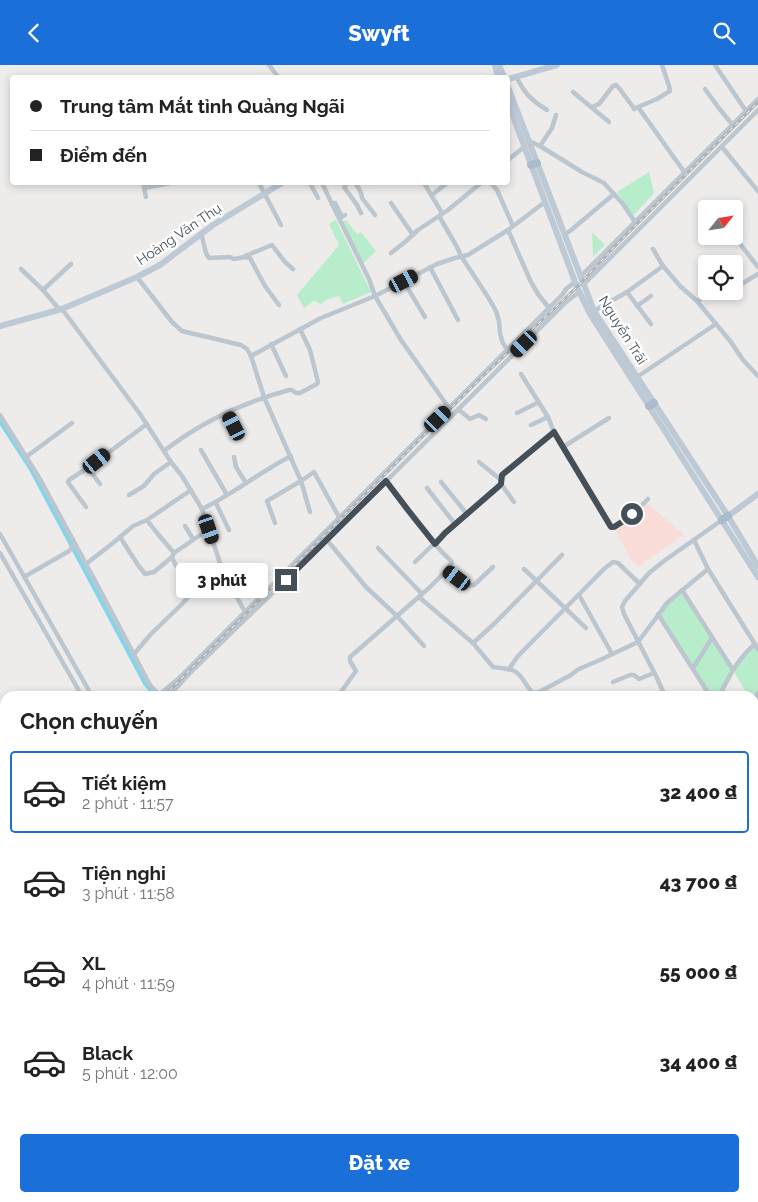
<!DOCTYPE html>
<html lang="vi">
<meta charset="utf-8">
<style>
:root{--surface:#fff;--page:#f2f2f2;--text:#222;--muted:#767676;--line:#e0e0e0;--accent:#1b6fd8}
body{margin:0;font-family:Raleway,sans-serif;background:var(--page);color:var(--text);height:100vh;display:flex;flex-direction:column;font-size:19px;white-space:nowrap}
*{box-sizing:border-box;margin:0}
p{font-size:16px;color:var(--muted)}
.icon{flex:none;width:28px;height:28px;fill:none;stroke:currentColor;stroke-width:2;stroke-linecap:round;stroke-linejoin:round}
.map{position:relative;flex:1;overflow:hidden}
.sheet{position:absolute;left:0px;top:626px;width:759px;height:511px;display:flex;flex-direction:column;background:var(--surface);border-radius:15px 15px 0 0;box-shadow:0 2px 8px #0003}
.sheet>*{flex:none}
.guide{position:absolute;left:10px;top:10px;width:500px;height:110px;border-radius:5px;box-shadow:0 2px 8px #0003;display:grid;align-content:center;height:110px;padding:0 20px;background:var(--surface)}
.needle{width:32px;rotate:60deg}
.buttons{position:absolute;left:698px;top:135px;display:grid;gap:10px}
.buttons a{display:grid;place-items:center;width:45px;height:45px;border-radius:5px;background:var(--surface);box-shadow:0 2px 8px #0003;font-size:25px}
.end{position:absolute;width:22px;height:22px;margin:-11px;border:6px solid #444f58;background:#fff;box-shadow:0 0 0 2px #fff}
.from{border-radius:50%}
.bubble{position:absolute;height:35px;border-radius:5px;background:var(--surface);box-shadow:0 2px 8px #0003;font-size:16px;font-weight:800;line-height:35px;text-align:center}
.car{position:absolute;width:15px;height:30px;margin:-15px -8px;border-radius:6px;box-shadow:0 0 4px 1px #0007;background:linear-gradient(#222 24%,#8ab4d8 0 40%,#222 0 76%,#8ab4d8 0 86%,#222 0)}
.guide b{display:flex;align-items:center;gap:18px;height:48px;font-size:19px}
.guide b+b{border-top:1px solid var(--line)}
.guide i{width:12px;height:12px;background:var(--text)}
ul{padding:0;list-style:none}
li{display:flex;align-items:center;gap:15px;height:82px;margin:0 10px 8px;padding:0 10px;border:2px solid transparent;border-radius:5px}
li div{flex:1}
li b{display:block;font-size:19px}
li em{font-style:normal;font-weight:800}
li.current{border-color:var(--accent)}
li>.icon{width:45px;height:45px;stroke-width:1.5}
h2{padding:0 20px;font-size:22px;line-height:60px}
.button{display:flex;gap:10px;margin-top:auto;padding:10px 20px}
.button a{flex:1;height:58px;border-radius:5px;background:var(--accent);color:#fff;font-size:20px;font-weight:800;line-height:58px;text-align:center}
header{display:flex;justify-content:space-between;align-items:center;height:65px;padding:0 20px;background:var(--accent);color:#fff;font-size:22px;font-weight:800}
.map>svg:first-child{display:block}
.medical{fill:#fadcd9}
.green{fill:#b8edcc}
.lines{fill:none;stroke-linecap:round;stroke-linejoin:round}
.canal{stroke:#85d5ea;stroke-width:4.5}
.street{stroke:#bcc6ce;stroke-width:4.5}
.secondary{stroke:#bdc9d5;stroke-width:6}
.primary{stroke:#aabbcb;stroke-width:8}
.rail-casing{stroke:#adb1b6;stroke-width:3}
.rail{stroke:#fff;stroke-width:1;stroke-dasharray:4;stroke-linecap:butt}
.route{stroke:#444f58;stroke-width:6}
.labels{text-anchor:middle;stroke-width:5;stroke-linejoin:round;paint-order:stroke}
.street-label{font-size:14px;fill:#444f58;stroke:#fff}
</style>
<header><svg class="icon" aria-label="back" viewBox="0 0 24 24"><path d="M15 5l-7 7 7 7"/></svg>Swyft<svg class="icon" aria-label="search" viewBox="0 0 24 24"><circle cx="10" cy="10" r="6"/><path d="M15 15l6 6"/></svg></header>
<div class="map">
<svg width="758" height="1137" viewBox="0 0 758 1137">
<rect width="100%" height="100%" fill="#eeebeb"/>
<path class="medical" d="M646 437 684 470 639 501 631 495 615 464 629 455Z"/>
<g class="green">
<path d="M649 107 654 128 633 151 617 127Z"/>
<path d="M336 155 371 227 343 239 339 231 326 235 321 239 314 236 304 243 297 230 339 180 329 159Z"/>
<path d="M346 155 357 169 361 167 376 186 363 199 342 157Z"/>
<path d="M592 167 605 180 593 192Z"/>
<path d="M682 525 732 604 750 581 755 579 758 583V626L754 638V631H748L733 605 720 631H710L658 549C659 538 673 531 682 525Z"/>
</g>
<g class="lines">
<g class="canal">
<path d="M0 356 31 404 145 618 155 631"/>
<path d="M692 1132 693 1137"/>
</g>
<g class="street">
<path d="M269 0 278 12"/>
<path d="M662 0 669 21 670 26 657 34 638 42 685 108"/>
<path d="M715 0 746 46"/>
<path d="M516 11C524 28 531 35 547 45"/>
<path d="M705 24 718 42 732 59"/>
<path d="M573 27 609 57"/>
<path d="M592 42 599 39 613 21 616 20 619 23 633 42 634 44 638 42"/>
<path d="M529 76 540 81 582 107 604 118 623 139 635 157"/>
<path d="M540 81 552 63 556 50"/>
<path d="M722 82 758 126"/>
<path d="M508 95 524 82"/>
<path d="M143 118 146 132"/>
<path d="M259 118 281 160"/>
<path d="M310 118 318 133"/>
<path d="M322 118 332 139 369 214 375 231 401 275 449 343"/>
<path d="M348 118 344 122 357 140 361 148"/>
<path d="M355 118C358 122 362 127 362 133L375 150"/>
<path d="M372 118H373"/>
<path d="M424 118 442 148"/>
<path d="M491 118 497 125 513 161"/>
<path d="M144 123 170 118"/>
<path d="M432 130 447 118"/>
<path d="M391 138 413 170"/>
<path d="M332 139 335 138 342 152 345 150"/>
<path d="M714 142 715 144"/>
<path d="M439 151 457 182 461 191 488 232 496 246 499 256 500 268 502 276 507 285"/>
<path d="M508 165 531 217 538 229 549 243"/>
<path d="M201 168 206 188 209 193 230 192 234 194 245 192 250 193 265 221 279 240"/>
<path d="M564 170 570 166 614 129"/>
<path d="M734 171 758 202"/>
<path d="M653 184 663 201 680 221 697 236 731 277 743 295 758 311"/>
<path d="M391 188 405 177 418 165 448 145 481 118"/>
<path d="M245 191 272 180 285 197 293 204"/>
<path d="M430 202 458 255"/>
<path d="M21 204 43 225 59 244"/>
<path d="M137 212 172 257 182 266 241 280 247 284 251 291"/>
<path d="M580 212 758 34"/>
<path d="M404 217 425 252"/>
<path d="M583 220 758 45"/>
<path d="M734 222 740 220 758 209"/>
<path d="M43 225 71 199"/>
<path d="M627 227 651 259"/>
<path d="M697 236 714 226"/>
<path d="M637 241 651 231"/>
<path d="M62 244 140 349 171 397 182 411 202 444 223 507 245 547"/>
<path d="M594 246 627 227 663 201"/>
<path d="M271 279 286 311"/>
<path d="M521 309 548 352 554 367 611 462H614L629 453 648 434"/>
<path d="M637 312 716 259"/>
<path d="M458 344 470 354 479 350 486 354"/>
<path d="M517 348 539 337"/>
<path d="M227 349 240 373"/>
<path d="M0 350 40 414 99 523 150 620 160 631"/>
<path d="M531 360 548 352"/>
<path d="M563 382 609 353"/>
<path d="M201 385 227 430"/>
<path d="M164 386C200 358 245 337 289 325H292L296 328H300L317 319 318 317 310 285 300 264"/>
<path d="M26 392 72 358"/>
<path d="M234 392 236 402 246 418"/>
<path d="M479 397 501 415"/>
<path d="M88 403 100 419"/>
<path d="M441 417 467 449"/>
<path d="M501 419 514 437"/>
<path d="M427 423 455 459"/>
<path d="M129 430 144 421 154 409 171 397"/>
<path d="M216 438 229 465"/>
<path d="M86 442 70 420 68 417 69 415 89 402 147 359"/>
<path d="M202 444C233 429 260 407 291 391"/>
<path d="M310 447 301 416 314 407 339 452"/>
<path d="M147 455 157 468 174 488"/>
<path d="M275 458 267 436 301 416 264 332 251 291 321 253 375 231 437 199 455 193 468 190 508 165 545 137"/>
<path d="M185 461 193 474"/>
<path d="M0 469 92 631"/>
<path d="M120 472 138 500 145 509 154 507 172 492"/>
<path d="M327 475 366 522 397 551 424 581"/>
<path d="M694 475 708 504 758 584"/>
<path d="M378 483 422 529"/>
<path d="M0 488 82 631"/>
<path d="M415 497 445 468 498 422 501 419 502 409 554 367"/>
<path d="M86 499 113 478 133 461 147 455 191 425"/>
<path d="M524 504 586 563"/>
<path d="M446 506 467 521 474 520 493 502"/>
<path d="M24 512 69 486 75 479"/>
<path d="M195 524 175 499 172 492 174 488 209 464"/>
<path d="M682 525 733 605"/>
<path d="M579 530 612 589"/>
<path d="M419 532 473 578 493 602C500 603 508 603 514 606 523 610 526 622 533 628L539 627 571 610 577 605 602 594 638 577 668 537 708 504"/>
<path d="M658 549 710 631"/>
<path d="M473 578 494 559 562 490"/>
<path d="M134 589 151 569 182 539 195 524 210 514 223 507"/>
<path d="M693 603 712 573"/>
<path d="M509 604 518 591 605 503 613 497 618 498 640 519"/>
<path d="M613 617 630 610H634L639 614 654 608"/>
<path d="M159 630 178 614 563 229 566 224 575 217"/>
<path d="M169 631 189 609 327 475 566 237 579 227"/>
<path d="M338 631 356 606 350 596V592L429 523 446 506 452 497C427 473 406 444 386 416"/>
<path d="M665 631 657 613 624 549 622 542 625 536 649 508 664 496 722 455"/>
<path d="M719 631C729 612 738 593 755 579"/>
<path d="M754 639 758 628"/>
<path d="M756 710 758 709"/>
<path d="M754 764 758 765"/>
<path d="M0 903 5 912"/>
<path d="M0 928 5 923"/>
<path d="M754 973 758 972"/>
<path d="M758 995V977"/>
<path d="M0 998 5 995"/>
<path d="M0 1013 5 1027"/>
<path d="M0 1062H5"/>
<path d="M2 1081 5 1080"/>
<path d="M35 1132V1137"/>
<path d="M696 1132 697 1137"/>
<path d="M241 1137 243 1132"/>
<path d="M365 1137 376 1132"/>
</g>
<g class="secondary">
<path d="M495 0 498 12"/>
<path d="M499 0 504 12"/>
<path d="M508 14 557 0"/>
<path d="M508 22 594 246 728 451 758 501"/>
<path d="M508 38 577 222 590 249 758 512"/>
<path d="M0 261 62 244 137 212 160 200 213 160 282 118"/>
<path d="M728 451 758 429"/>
<path d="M754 803H758"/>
<path d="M0 855 5 853"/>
<path d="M307 1132 309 1137"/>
</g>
<g class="primary">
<path d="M531 100 537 98"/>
<path d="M649 341 654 338"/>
<path d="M722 455 728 451"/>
</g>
<defs>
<g id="rail">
<path d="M164 631 480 314 577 222 618 178 758 37"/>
<path d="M0 794 5 789"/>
</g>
</defs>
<use href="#rail" class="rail-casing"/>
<use href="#rail" class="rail"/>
</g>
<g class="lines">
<path class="route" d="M286 515 386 416 408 445 435 479 445 468 498 422 501 419 502 410 554 367 611 462H614L628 453 632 449"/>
</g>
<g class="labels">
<g class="street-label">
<text transform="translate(179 169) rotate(-34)" y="5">Hoàng Văn Thụ</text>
<text transform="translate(623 265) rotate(58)" y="5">Nguyễn Trãi</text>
</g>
</g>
</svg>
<div class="buttons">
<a><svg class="needle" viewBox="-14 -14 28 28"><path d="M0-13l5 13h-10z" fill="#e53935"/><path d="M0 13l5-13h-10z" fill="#767676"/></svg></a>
<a><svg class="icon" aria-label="locate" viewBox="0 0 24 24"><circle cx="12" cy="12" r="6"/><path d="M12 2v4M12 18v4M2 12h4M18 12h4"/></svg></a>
</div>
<i class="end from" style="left:632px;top:449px"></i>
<i class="end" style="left:286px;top:515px"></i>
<div class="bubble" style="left:176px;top:498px;width:92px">3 phút</div>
<i class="car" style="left:404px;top:216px;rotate:62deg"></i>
<i class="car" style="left:524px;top:279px;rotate:225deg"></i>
<i class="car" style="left:438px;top:354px;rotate:46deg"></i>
<i class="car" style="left:234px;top:361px;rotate:333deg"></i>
<i class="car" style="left:97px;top:396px;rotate:51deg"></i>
<i class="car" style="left:209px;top:464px;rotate:161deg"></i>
<i class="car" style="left:457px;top:513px;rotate:307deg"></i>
<div class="guide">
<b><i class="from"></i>Trung tâm Mắt tỉnh Quảng Ngãi</b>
<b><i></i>Điểm đến</b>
</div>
<section class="sheet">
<h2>Chọn chuyến</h2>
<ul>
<li class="current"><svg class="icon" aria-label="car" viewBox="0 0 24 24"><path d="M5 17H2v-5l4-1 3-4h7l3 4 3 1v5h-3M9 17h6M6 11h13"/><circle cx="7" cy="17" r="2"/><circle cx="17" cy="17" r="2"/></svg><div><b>Tiết kiệm</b><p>2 phút · 11:57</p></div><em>32 400 ₫</em></li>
<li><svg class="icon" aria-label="car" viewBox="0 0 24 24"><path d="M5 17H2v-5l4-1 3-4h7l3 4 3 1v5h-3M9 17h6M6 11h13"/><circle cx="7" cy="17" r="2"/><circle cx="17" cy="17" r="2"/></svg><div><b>Tiện nghi</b><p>3 phút · 11:58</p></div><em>43 700 ₫</em></li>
<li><svg class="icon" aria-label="car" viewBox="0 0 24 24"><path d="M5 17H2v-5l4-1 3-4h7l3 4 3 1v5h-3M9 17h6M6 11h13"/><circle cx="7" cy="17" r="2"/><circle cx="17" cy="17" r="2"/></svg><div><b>XL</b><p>4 phút · 11:59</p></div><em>55 000 ₫</em></li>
<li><svg class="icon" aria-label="car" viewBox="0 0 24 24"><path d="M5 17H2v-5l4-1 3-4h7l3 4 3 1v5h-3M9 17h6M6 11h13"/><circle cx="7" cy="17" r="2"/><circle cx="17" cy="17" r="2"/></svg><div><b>Black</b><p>5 phút · 12:00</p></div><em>34 400 ₫</em></li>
</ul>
<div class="button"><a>Đặt xe</a></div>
</section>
</div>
